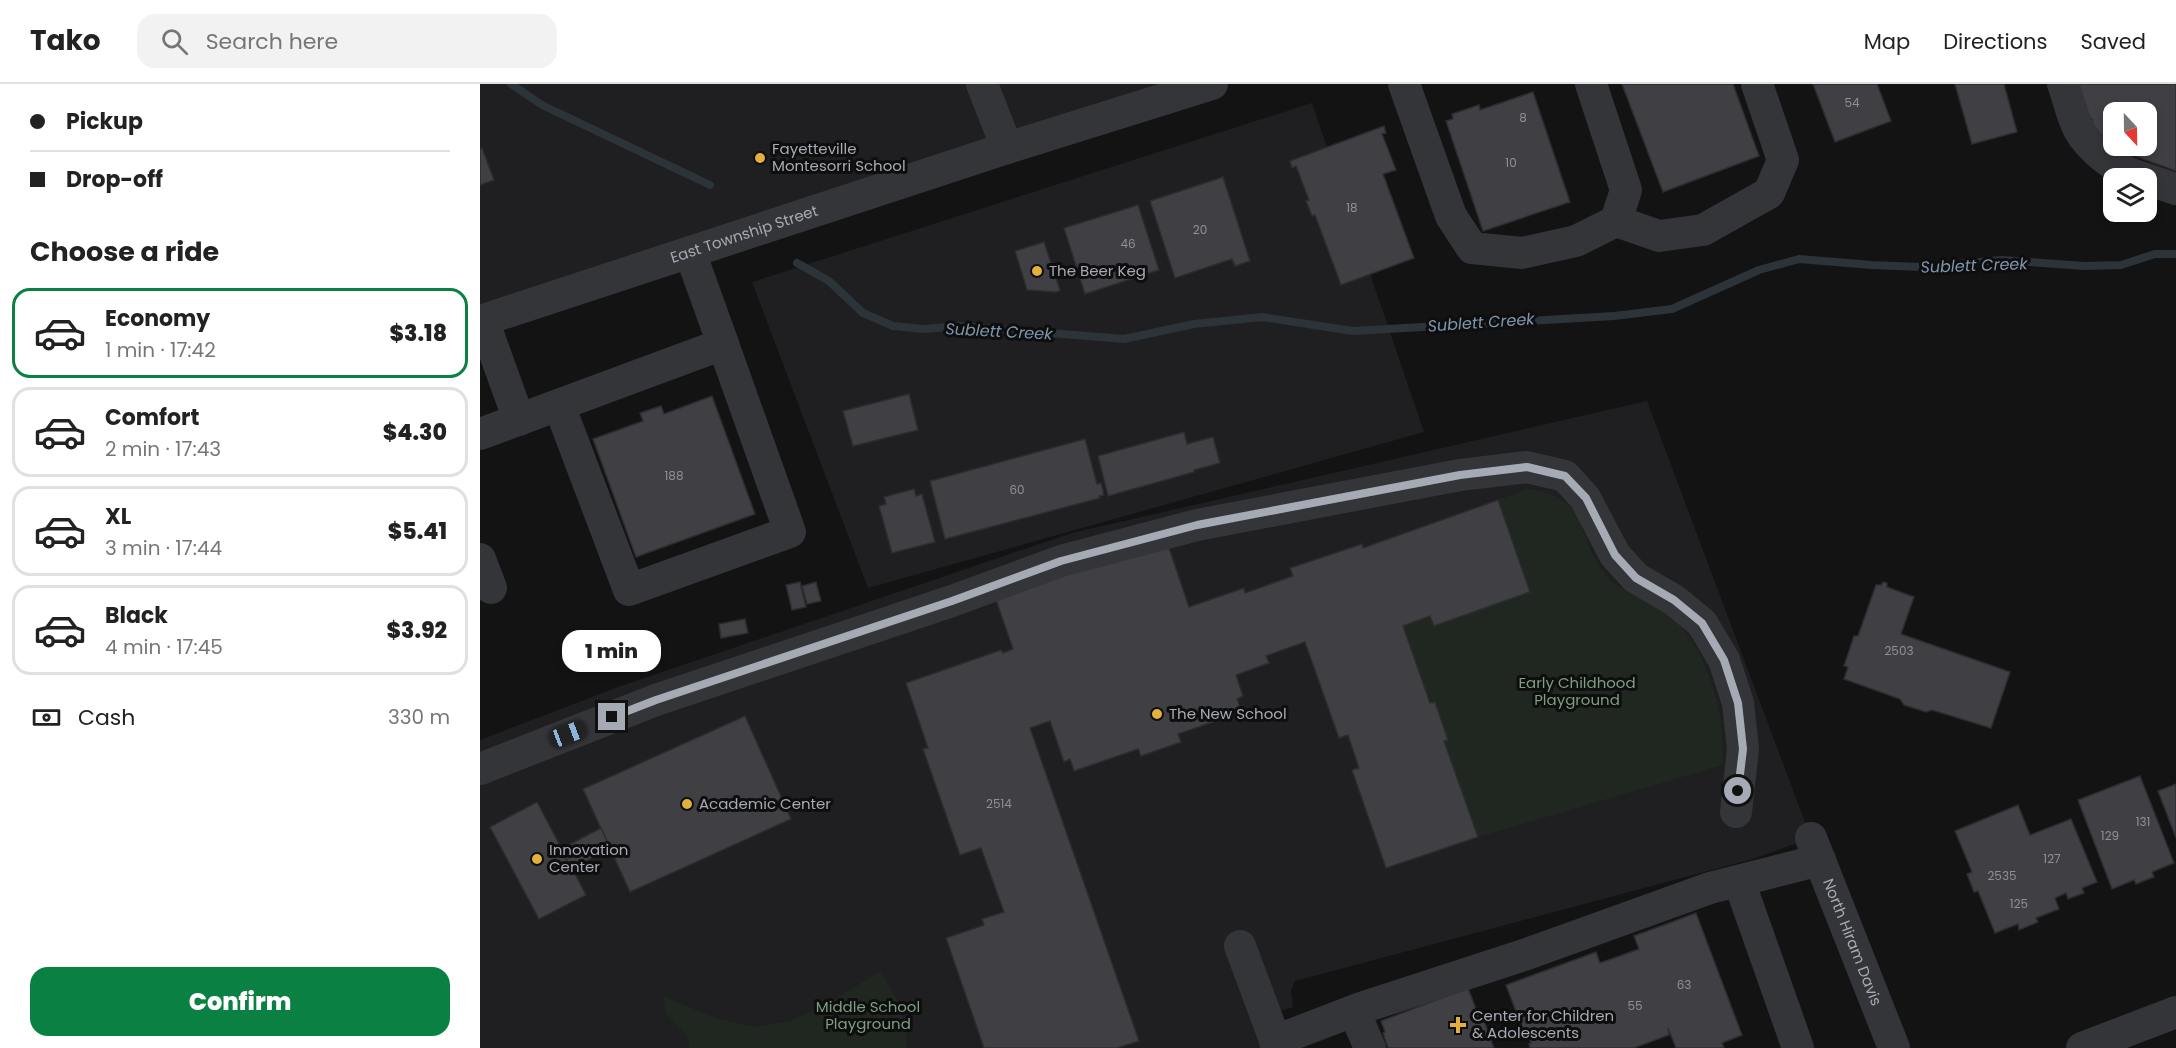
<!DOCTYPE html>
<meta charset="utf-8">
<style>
:root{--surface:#fff;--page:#f2f2f2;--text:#222;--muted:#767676;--line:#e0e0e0;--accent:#0b8043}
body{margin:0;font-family:Poppins,sans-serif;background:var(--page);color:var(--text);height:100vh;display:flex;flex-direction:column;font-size:22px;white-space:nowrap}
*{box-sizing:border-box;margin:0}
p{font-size:20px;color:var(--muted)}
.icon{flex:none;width:33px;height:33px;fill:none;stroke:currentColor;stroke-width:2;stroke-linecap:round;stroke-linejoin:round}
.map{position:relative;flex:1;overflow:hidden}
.details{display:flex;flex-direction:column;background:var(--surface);width:480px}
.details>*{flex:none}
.guide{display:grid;align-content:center;height:132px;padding:0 30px;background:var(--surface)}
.needle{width:39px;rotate:158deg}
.controls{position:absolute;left:1623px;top:18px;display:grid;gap:12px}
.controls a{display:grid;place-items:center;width:54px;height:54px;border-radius:12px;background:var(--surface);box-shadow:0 3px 9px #0003;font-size:30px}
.end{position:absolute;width:27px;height:27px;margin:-14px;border:8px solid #a6aab4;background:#111;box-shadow:0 0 0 3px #111}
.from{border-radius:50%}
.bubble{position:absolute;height:42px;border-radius:18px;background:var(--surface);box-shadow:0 3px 9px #0003;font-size:20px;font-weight:800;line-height:42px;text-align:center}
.car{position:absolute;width:18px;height:36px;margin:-18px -9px;border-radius:8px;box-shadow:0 0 4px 2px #0007;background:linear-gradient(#222 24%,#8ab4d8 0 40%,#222 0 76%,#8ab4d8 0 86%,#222 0)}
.guide b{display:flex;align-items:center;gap:21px;height:57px;font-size:22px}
.guide b+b{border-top:2px solid var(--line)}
.guide i{width:15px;height:15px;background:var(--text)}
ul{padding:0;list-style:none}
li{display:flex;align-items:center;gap:18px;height:90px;margin:0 12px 9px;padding:0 18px;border:3px solid var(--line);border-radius:18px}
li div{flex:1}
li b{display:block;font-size:22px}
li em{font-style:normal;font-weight:800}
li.selected{border-color:var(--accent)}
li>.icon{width:54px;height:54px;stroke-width:1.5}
h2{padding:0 30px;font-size:27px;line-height:72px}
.pay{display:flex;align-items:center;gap:15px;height:66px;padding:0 30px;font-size:22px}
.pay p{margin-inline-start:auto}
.action{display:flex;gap:12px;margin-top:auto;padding:12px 30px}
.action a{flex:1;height:69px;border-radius:18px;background:var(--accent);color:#fff;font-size:24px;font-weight:800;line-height:69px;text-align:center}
header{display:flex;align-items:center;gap:36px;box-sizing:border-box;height:84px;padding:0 30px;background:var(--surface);border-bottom:2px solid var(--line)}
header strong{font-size:28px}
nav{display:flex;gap:33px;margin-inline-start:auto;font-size:21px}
.search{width:420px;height:54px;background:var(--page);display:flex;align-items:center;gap:15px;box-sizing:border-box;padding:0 21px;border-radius:18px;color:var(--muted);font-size:22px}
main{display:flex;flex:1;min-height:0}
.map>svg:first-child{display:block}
.built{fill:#1f1f21}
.green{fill:#1f2720}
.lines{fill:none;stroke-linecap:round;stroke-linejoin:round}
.stream{stroke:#2c3339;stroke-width:8}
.building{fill:#404044;stroke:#2d2d30;stroke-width:1.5}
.minor{stroke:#343539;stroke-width:32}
.route{stroke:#a6aab4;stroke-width:8}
.poi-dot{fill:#e3af3d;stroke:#0e0e0f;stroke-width:2}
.labels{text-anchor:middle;stroke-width:6;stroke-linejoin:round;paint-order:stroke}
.number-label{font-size:12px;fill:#8c9098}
.poi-label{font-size:15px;fill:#a6aab4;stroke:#0e0e0f;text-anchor:start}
.street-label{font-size:15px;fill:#a6aab4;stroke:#0e0e0f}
.park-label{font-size:15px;fill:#7e9d81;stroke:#0e0e0f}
.water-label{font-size:16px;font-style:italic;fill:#7f96ac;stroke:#0e0e0f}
</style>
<header>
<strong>Tako</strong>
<div class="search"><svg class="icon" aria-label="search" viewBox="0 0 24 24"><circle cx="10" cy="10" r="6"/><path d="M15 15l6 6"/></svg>Search here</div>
<nav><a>Map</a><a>Directions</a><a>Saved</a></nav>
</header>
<main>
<section class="details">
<div class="guide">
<b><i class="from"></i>Pickup</b>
<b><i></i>Drop-off</b>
</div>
<h2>Choose a ride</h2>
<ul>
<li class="selected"><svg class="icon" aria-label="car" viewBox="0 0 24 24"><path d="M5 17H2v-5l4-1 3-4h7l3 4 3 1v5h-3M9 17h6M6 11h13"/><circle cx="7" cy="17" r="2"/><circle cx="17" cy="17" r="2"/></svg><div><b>Economy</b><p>1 min · 17:42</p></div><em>$3.18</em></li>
<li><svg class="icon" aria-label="car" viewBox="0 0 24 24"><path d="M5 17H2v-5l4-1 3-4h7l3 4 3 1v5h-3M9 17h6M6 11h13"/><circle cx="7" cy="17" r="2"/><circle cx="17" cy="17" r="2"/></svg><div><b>Comfort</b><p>2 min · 17:43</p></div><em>$4.30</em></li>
<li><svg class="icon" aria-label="car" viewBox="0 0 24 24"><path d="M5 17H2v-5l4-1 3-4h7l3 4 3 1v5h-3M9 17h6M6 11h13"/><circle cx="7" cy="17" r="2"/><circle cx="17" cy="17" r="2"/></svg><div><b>XL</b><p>3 min · 17:44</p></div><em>$5.41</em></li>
<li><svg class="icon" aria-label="car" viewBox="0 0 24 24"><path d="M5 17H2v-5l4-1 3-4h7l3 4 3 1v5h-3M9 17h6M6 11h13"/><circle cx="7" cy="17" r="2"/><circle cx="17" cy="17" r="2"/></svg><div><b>Black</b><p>4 min · 17:45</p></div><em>$3.92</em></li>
</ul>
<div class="pay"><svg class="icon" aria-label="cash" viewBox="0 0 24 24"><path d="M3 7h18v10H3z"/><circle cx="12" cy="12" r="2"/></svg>Cash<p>330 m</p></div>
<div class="action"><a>Confirm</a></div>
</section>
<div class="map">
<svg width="1696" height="964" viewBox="0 0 1696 964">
<rect width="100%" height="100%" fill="#131314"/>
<g class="built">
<path d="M0 0H732L0 237Z"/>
<path d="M832 19 944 348 388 504 272 198Z"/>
<path d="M1167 317 1331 754 1273 775 815 897 811 907 813 923 786 932 798 964H0V656L138 603 592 449Z"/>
</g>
<g class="green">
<path d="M1048 405C1110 412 1095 452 1125 490 1139 509 1164 513 1182 526 1215 548 1231 589 1239 627 1243 644 1242 664 1243 681L998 753 964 657 968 656 955 618 950 619 923 542 950 532 954 542 1050 508 1018 416Z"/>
<path d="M400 887 420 921 426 945 427 964H209V955L186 930 183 912 238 935 275 943 311 937 354 916Z"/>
</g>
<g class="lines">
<g class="stream">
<path d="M31 0 62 21 230 101"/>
<path d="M317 179 349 197 383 229 413 242 443 245 482 242 644 255 714 240 782 233 873 247 1134 232 1192 225 1279 186 1319 175 1391 181 1441 183 1522 176 1605 182 1641 181 1675 170H1696"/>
</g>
</g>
<g class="building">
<path d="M1142 0H1253L1279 72 1183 108Z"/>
<path d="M1333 0H1397L1411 37 1355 58Z"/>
<path d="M1475 0H1524L1537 48 1492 60Z"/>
<path d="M1592 0H1696V87L1644 68 1638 62H1666V28H1634V56L1625 48 1621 52 1609 41 1613 36 1601 25Z"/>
<path d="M1053 8 1090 118 1003 147 966 37 973 35 972 30 999 21 1000 26Z"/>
<path d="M904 42 906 49 902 50 916 86 903 90 934 174 861 201 835 131 832 132 826 117 829 116 816 82 812 84 810 77Z"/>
<path d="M2 64 14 96 0 101V65Z"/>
<path d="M743 93 770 177 755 182 752 175 695 194 670 117Z"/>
<path d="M658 121 679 186 605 210 584 144Z"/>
<path d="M564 158 580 206 577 208 547 206 535 167Z"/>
<path d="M429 310 438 346 373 362 363 327Z"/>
<path d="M232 312 275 430 156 473 113 355 163 337 160 329 181 322 184 330Z"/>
<path d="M704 348 707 360 733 353 740 379 714 386V388L628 412 618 372Z"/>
<path d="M605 355 617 400 621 399 624 411 619 412 620 414 465 455 450 397Z"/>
<path d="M434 405 436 412 442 410 455 458 412 469 399 422 406 420 404 413Z"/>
<path d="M1018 416 1050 508 954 542 950 532 923 542 950 619 955 618 968 656 964 657 998 753 906 784 872 686 879 684 868 651 859 654 825 558 786 572 789 579 756 591 763 612 757 615 762 628 698 650 701 658 661 672 658 665 594 687 590 675 584 678 570 637 550 644 659 957 637 964H504L466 854 504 841 502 835 524 828 501 764 480 771 443 665 448 664 426 599 521 566 523 569 533 565 515 513 687 458 709 523 764 504 765 509 813 492 810 484 882 460 883 464Z"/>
<path d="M320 498 326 523 312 526 306 501Z"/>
<path d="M336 498 341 517 327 520 322 502Z"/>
<path d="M1403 498 1407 499V503L1434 513 1421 550 1530 588 1511 644 1452 626 1446 628 1424 621 1420 615 1364 595 1368 583 1364 582 1374 552H1378L1396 501H1401Z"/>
<path d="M265 535 268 549 241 554 239 540Z"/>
<path d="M265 632 311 735 150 808 103 705Z"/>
<path d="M1660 692 1694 779 1672 788 1674 793 1656 800 1654 796 1632 805 1598 716Z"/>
<path d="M1696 700V754L1678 707Z"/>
<path d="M57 718 106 811 59 835 10 743Z"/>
<path d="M1538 721 1550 751 1591 735 1617 798 1602 804 1604 809 1588 815 1586 809 1575 814 1579 825 1556 834 1558 838 1539 846 1538 840 1515 849 1498 807 1494 808 1487 790 1492 788 1475 747Z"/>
<path d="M121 744 130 764 92 785 81 765Z"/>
<path d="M1216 829 1262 951 1242 959 1244 964H1196L1188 944 1189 951 1154 964H1050L1049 960 1051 959 1046 944 1043 946 1026 901 1116 868 1120 879 1159 865 1154 852Z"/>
<path d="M988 904 1001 938 1004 937 1014 964H908L903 949 905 948 901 937Z"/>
</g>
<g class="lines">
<g class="minor">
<path d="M502 0 527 64"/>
<path d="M924 0 971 132 992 164 1042 169 1096 157 1136 137 1146 106 1111 0"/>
<path d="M1583 0C1589 16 1593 38 1603 52 1617 71 1641 88 1663 94"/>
<path d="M1666 95 1696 105"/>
<path d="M1136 137 1179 152 1223 146 1289 109 1303 76 1277 0"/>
<path d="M3 236 39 336"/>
<path id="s1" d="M0 237 527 64 732 0"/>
<path d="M79 321 149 506 310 448 243 260"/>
<path d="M0 350 243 260 210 168"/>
<path d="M0 475 11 504"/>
<path d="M0 685 176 616 472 517 581 477 717 441 980 391 1047 383 1085 392 1105 414 1135 471 1156 494 1194 516 1222 539 1244 576 1258 619 1263 665 1256 728"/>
<path id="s2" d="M1331 754 1414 964"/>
<path d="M1259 797 1318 964"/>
<path d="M760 862 798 964"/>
<path d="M874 927 890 964"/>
<path d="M795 957 881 924 1047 870 1230 804 1340 776"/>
<path d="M1602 964 1696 928"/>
</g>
</g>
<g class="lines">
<path class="route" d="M132 633 176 616 472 517 581 477 717 441 980 391 1047 383 1085 392 1106 414 1135 471 1156 494 1194 516 1222 539 1244 576 1258 619 1263 665 1258 707"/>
</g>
<g class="poi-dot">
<circle cx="280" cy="74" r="6"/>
<circle cx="557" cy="187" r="6"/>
<circle cx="677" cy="630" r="6"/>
<circle cx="207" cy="720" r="6"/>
<circle cx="57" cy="775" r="6"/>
<path d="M975 932h6v6h6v6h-6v6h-6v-6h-6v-6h6z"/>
</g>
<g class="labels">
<g class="number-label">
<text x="1372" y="23">54</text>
<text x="1043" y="38">8</text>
<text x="1031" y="83">10</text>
<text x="872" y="128">18</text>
<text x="720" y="150">20</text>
<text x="648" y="164">46</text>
<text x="194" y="396">188</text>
<text x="537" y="410">60</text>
<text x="1419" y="571">2503</text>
<text x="519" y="724">2514</text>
<text x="1663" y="742">131</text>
<text x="1630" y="756">129</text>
<text x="1572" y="779">127</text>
<text x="1522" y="796">2535</text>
<text x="1539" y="824">125</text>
<text x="1204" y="905">63</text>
<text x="1155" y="926">55</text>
</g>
<g class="poi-label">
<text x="292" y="70">Fayetteville<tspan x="292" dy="17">Montesorri School</tspan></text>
<text x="569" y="192">The Beer Keg</text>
<text x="689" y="635">The New School</text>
<text x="219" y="725">Academic Center</text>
<text x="69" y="771">Innovation<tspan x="69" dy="17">Center</tspan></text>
<text x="992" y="937">Center for Children<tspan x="992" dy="17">&amp; Adolescents</tspan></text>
</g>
<g class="street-label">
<text dy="5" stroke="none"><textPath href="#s1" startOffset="278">East Township Street</textPath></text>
<text dy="5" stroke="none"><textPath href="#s2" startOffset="112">North Hiram Davis</textPath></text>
</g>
<g class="park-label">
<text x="1097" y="604">Early Childhood<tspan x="1097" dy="17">Playground</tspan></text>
<text x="388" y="928">Middle School<tspan x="388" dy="17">Playground</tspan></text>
</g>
<g class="water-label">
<text transform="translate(1494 181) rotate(-2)" y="6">Sublett Creek</text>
<text transform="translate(1001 238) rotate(-4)" y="6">Sublett Creek</text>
<text transform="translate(519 247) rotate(3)" y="6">Sublett Creek</text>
</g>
</g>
</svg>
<div class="controls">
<a><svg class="needle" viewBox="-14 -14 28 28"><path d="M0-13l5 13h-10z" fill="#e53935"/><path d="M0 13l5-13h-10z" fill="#767676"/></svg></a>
<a><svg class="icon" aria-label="layers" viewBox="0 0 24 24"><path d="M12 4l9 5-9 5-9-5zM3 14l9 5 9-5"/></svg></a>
</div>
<i class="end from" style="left:1258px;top:707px"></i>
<i class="end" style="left:132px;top:633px"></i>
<div class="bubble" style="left:82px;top:546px;width:99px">1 min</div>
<i class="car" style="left:88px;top:650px;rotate:69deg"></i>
</div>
</main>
